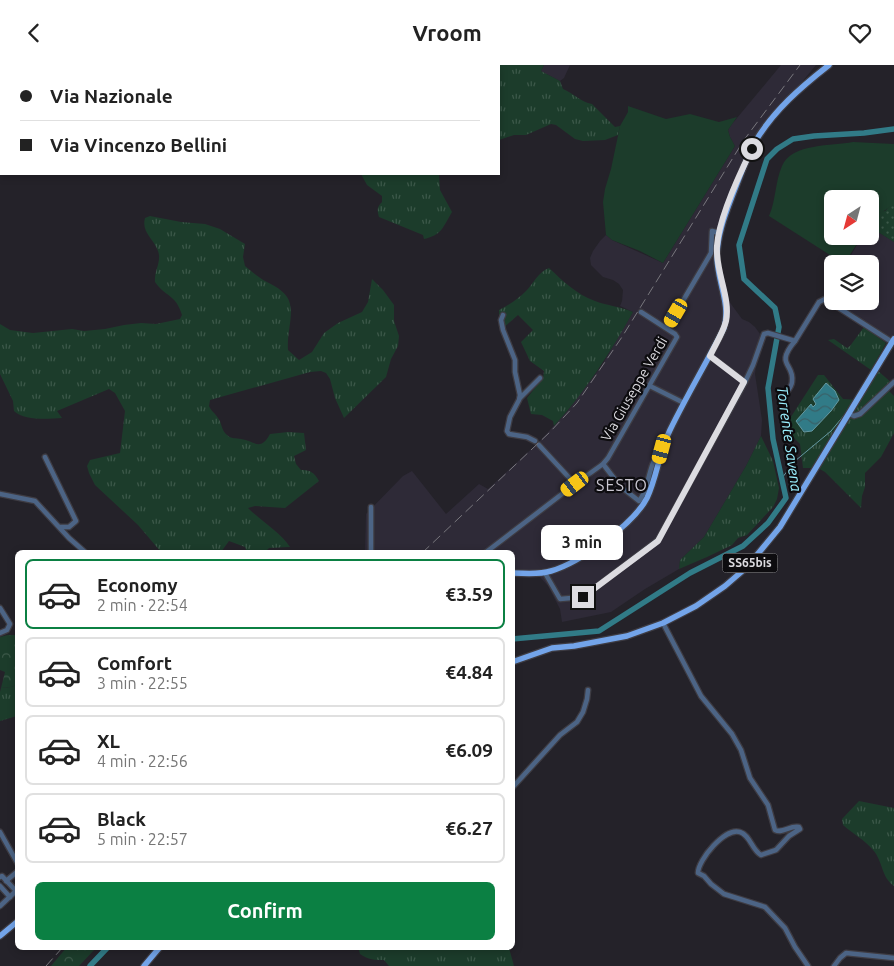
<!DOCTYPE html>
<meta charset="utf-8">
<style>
:root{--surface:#fff;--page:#f6f6f6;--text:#222;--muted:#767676;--line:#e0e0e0;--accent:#0b8043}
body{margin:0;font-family:Ubuntu,sans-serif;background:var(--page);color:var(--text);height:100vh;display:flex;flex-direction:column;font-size:19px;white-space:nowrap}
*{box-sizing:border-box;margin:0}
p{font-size:16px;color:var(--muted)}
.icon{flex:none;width:28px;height:28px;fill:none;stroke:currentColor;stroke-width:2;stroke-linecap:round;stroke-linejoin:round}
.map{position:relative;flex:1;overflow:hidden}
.panel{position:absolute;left:15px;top:485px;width:500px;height:400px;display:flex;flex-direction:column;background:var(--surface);border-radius:8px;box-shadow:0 2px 8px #0003}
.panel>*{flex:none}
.top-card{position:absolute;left:0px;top:0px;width:500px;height:110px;box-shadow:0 2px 8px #0003;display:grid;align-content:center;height:110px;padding:0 20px;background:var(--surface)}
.needle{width:32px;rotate:216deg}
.fabs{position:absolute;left:824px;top:125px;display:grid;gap:10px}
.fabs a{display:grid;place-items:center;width:55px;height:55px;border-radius:8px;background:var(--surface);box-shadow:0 2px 8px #0003;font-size:25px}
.end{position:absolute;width:22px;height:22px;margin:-11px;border:6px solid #dcdbe0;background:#111;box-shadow:0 0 0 2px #111}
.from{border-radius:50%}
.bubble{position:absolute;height:35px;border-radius:8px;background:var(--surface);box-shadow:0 2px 8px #0003;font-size:16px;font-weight:600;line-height:35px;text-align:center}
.car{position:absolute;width:15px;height:30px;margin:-15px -8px;border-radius:6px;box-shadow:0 0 4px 1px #0007;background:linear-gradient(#f5c518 24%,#345 0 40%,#f5c518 0 76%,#345 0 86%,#f5c518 0)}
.top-card b{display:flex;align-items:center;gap:18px;height:48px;font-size:19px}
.top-card b+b{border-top:1px solid var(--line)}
.top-card i{width:12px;height:12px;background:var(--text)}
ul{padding:9px 0 0;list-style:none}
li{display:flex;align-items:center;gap:15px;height:70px;margin:0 10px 8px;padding:0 10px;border:2px solid var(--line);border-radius:8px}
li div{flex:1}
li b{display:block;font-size:19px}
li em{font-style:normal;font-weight:600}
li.on{border-color:var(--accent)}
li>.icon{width:45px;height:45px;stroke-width:1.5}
.cta{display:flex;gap:10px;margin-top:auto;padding:10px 20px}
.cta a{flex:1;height:58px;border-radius:8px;background:var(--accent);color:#fff;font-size:20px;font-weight:600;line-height:58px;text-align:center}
header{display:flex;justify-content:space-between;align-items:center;height:65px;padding:0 20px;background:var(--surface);font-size:22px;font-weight:600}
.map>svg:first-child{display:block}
.built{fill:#2e2a37}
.grass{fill:url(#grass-tufts)}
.forest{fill:url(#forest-crowns)}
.park{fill:url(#park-dots)}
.garden{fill:#1c3c2b}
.water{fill:url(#water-waves);stroke:#6498a2}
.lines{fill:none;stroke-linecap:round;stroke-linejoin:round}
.stream{stroke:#6498a2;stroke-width:1}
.river{stroke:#317b87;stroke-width:5.5}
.minor-casing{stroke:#3e3c43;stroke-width:7}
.major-casing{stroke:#3e3c43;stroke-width:8}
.minor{stroke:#4c6485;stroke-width:4.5}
.major{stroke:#73a4e9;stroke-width:5.5}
.rail{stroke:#78777d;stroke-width:1;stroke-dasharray:10 5;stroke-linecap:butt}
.route{stroke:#dcdbe0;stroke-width:6}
.labels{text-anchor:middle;stroke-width:4.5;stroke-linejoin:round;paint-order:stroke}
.shield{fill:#0d0c0f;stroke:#9e9da1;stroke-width:1}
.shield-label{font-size:12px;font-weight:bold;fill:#dcdbe0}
.street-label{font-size:14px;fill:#dcdbe0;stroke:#0d0c0f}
.water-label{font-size:15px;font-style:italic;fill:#9beffe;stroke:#0d0c0f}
.quarter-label{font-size:16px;letter-spacing:1px;fill:#cac7d1;stroke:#0d0c0f}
</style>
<header><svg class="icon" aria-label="back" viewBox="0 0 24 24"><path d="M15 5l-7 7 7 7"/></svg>Vroom<svg class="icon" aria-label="heart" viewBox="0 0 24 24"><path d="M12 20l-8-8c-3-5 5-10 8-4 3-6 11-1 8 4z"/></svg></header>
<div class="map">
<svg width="894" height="901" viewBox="0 0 894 901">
<defs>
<pattern id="grass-tufts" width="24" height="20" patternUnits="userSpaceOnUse" patternTransform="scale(1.25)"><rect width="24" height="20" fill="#1c3c2b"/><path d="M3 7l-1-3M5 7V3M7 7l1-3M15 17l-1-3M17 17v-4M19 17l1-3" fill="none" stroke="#3c5849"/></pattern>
<pattern id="forest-crowns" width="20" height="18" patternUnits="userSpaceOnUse" patternTransform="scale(1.25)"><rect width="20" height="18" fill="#1c3c2b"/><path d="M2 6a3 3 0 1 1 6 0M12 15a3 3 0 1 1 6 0" fill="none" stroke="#3c5849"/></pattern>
<pattern id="park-dots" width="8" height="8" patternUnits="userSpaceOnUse" patternTransform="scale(1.25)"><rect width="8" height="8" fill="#1c3c2b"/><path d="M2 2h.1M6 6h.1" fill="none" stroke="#3c5849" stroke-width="1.8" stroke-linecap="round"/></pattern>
<pattern id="water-waves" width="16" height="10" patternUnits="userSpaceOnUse" patternTransform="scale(1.25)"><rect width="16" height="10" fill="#317b87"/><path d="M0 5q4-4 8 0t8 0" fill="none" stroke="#396168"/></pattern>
</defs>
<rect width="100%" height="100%" fill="#242229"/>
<g class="built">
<path d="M544 0H570L564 13 560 16 541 6Z"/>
<path d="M781 0H816L744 87 746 95 717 182 723 228 742 254 749 257 755 262 760 269 755 309 762 355 761 371 746 401 704 472 680 495 679 504 645 524 611 547 562 557 560 544 548 521 540 512 513 510 512 488H365L366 449 403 411 412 406 446 449 479 419 488 424 539 377 569 344 602 300 633 247 620 241 622 236 623 225 619 219 613 215 603 212 591 200 590 193 593 186 600 176 606 170 612 175 663 198 735 81 730 72 728 65 732 59Z"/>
<path d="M870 162 894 177V279L892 282 831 239 824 237 820 238 832 219V236H870V199H846L862 171H870Z"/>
</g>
<g class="grass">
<path d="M473 0H544L541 6 560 16 563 24C573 28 581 37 592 39L615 62 620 61 618 70 605 75 583 76 575 74 556 60 551 59 526 70H514L499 75V1Z"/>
<path d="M361 109H439L440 125 452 147C443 162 442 170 424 174L423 170 379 152C377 145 377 142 382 137V131L367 120Z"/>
<path d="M150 151 181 157 205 159 220 164 245 179 243 192 245 201C252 207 259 213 267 217 280 224 290 229 291 245 291 259 287 271 288 285L299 295 312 287 324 268 338 258 362 247 368 237 372 214 383 225 394 240V256L399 271 398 281 391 294 386 312 344 353 335 333 330 314 326 308 321 306 310 307 210 335 209 341C211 346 215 348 218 353 222 358 221 365 227 370 231 374 236 373 241 374 255 376 260 387 270 369L288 367 304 368 306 385 294 391 296 399 301 405C310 405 314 407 319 416L285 443 255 441 248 443C261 456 280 467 290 482L269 483 265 487H247L245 482 229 476 221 487H161L138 460 95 420 89 408 87 401 90 395 120 388 125 346 115 328 109 324 57 346 62 353C47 354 25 356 14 346L13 336 0 309V259L10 265 33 268 72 264 84 266 105 264 124 260 141 258 156 259 180 254 182 250C176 229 165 232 155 217 154 206 162 196 158 186 154 174 141 167 145 153Z"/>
<path d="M549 203C562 215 577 230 595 236 608 241 619 241 633 247 610 288 586 326 554 361L553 356 542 350 531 349 527 333 543 313 544 306 530 296 521 277 533 265 518 250 503 263 499 254V245C509 240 518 234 526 226 534 218 538 207 549 203Z"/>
<path d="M864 262 886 278 871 305 828 275 834 274 847 283 850 281Z"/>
<path d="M877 305 893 319 889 326 894 331V368L881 392 865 408V422L862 431 861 443 825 407 818 403H803L800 379 792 371 787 358 818 310H824L843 334 858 335Z"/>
<path d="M761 371 773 396 779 423 777 434 773 442 747 470 738 473 732 480 707 492 679 504 680 495 704 472 746 401Z"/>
<path d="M17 620V651L0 656V627L1 623 11 622Z"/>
<path d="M859 736 894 743V821C881 812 883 796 873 785 865 775 853 769 843 760L842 754Z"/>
<path d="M358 882 509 883 514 901H389L384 895C374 895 369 895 360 889Z"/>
</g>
<g class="forest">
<path d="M8 570H17V620L11 622 1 623 5 607 0 605V572Z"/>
<path d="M67 882H96V883L79 901H51Z"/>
</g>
<path class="park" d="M892 139H894V177L870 162V159L877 147 885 146Z"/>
<g class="garden">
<path d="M628 41 666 54 690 49 719 57 737 52 728 65 730 72 735 81 663 198 640 186 612 175 606 170 603 137 605 124 611 104 620 61 628 47Z"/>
<path d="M853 77 894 79V139L881 148 877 147 870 159V134H832V171H862L844 199 769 151C776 135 775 117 782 101 792 78 832 81 853 77Z"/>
</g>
<path class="water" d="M826 318 835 326 839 335 831 346 812 366 804 367 796 356 811 339 813 342 816 339 813 334Z"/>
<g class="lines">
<path class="stream" d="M782 413 795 396 831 366 846 348"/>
<g class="river">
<path d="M512 574 599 566 690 508 743 481 768 458 786 433 773 374 768 323 779 262 775 243 744 214 739 180 767 94 777 84 793 74 814 71 864 68 894 64"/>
<path d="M90 901 108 882"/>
</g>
<defs>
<g id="minor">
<path d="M503 250 501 255 503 265 515 295V307L520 330 519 335 510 352 507 366 509 369 527 372 535 376"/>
<path d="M667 263 711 188 712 166 719 168"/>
<path d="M710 291 745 317"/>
<path d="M650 321 684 338"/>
<path d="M520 333 540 313"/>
<path d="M785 333 784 331C787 327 792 321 792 317 795 298 774 301 795 276"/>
<path d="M849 349 854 351 860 349 894 317"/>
<path d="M539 380 575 419"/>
<path d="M45 392 76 456 69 462H60"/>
<path d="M603 399 620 421 639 436C650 423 647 401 661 384"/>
<path d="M0 429 35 436 69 473 86 488"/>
<path d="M371 442V488"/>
<path d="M485 488 575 419 603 399 608 393 677 272 675 269 641 247"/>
<path d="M545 508 560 534 583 532 658 475 745 317 753 300 764 269 768 268 795 276 819 237 825 234 892 277"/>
<path d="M0 543 10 559 7 565 0 568"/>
<path d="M663 558 701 631 732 669 741 685 750 713 768 740 775 765C783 769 790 760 799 762L800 764 789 771 776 785 761 790C752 785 750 770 740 767 725 762 698 795 698 808L704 811 711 819 724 829 765 842 785 863 795 882 808 901"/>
<path d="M512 723 560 670 577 657 583 647 587 634 588 625"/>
<path d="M0 767 18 799"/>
<path d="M0 812 2 811 16 826 0 841"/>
<path d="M6 816 18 806"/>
<path d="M0 821 10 832"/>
<path d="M834 901 840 893 846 888 894 893"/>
</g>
<g id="major">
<path d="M512 508C525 508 538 510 551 506 579 498 633 460 647 433 657 412 659 387 670 365 687 330 707 297 724 263 731 239 717 216 717 192 717 170 725 150 733 129 740 112 746 93 755 77 774 45 801 22 829 0"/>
<path d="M512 597 552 583 574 581 627 571 663 558 696 541 725 521 747 502 780 462 894 274"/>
<path d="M0 871 18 856"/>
<path d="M144 901 160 882"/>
</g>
</defs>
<use href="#minor" class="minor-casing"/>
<use href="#major" class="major-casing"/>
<use href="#minor" class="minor"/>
<use href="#major" class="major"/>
<g class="rail">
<path d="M422 488 550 367 577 338 622 272 744 75 800 0"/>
<path d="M46 901 63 882"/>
</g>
</g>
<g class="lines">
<path class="route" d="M583 532 658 476 744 317 710 291C715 280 723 268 726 256 731 233 715 206 717 181 719 153 739 110 752 84"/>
</g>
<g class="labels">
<rect class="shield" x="722.5" y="488.5" width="55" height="19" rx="4"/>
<g class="shield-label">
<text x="750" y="502">SS65bis</text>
</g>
<g class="street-label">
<text transform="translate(634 324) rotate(-60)" y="5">Via Giuseppe Verdi</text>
</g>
<g class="water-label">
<text transform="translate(789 374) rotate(82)" y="5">Torrente Savena</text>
</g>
<g class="quarter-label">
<text x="622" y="426">SESTO</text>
</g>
</g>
</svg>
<div class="fabs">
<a><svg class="needle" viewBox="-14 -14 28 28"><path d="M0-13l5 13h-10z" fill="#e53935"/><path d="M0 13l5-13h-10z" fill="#767676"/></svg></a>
<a><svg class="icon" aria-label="layers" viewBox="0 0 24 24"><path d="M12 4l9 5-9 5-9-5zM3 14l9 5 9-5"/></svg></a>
</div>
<i class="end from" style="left:752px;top:84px"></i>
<i class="end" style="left:583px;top:532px"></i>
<div class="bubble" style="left:541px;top:460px;width:82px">3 min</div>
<i class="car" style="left:676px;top:248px;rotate:210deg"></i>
<i class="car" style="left:662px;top:384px;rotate:195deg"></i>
<i class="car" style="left:575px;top:419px;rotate:233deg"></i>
<div class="top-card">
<b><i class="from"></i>Via Nazionale</b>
<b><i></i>Via Vincenzo Bellini</b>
</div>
<section class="panel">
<ul>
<li class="on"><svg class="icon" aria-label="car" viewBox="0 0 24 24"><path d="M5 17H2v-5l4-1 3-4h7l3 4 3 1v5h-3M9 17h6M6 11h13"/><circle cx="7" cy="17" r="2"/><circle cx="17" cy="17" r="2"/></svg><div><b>Economy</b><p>2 min · 22:54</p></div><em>€3.59</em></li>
<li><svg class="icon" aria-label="car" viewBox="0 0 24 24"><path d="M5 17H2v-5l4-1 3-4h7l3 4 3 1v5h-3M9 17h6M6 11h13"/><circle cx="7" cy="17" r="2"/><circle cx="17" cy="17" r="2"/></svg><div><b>Comfort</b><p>3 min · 22:55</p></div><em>€4.84</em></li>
<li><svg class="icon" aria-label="car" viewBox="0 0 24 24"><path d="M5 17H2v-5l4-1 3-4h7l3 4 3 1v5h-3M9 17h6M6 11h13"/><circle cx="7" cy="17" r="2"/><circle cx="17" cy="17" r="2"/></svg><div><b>XL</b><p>4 min · 22:56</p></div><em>€6.09</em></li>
<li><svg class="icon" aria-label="car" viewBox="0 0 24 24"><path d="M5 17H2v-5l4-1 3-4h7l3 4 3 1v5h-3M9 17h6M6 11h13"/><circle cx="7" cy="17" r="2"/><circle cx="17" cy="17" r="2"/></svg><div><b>Black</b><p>5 min · 22:57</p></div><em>€6.27</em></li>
</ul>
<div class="cta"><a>Confirm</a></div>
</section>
</div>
